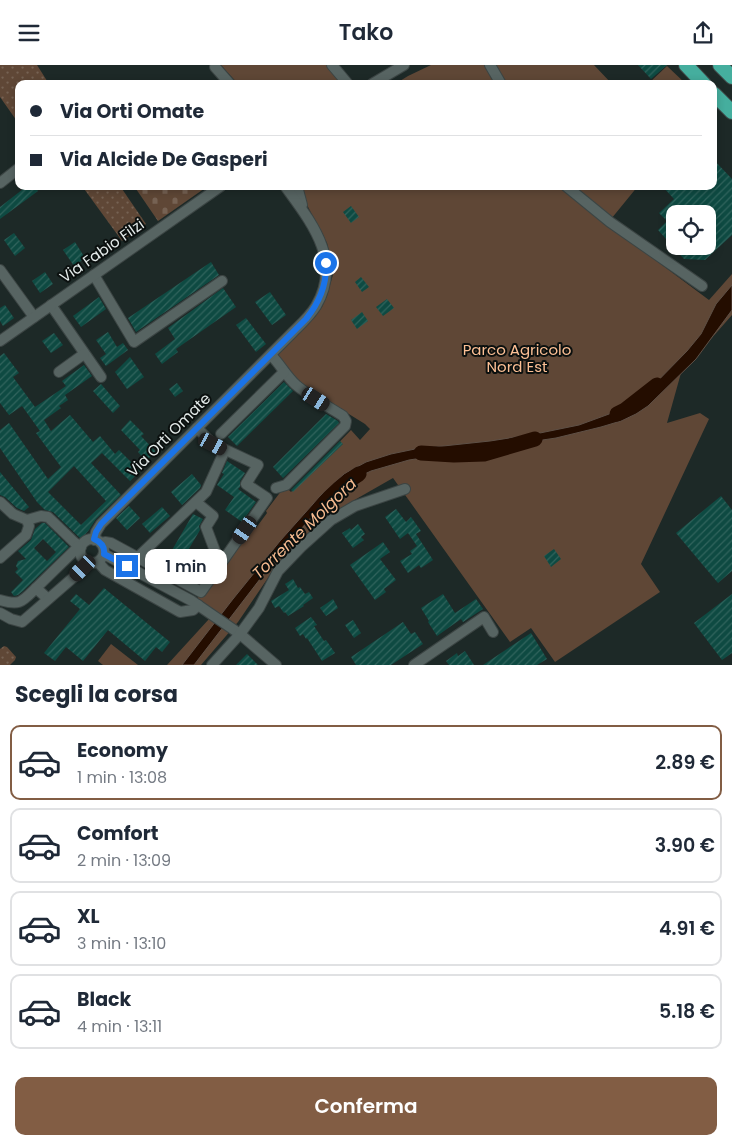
<!DOCTYPE html>
<html lang="it">
<meta charset="utf-8">
<style>
:root{--surface:#fff;--page:#f2f2f3;--text:#1f2937;--muted:#747a83;--line:#e0e1e3;--accent:#825d44}
body{margin:0;font-family:Poppins,sans-serif;background:var(--page);color:var(--text);height:100vh;display:flex;flex-direction:column;font-size:19px;white-space:nowrap}
*{box-sizing:border-box;margin:0}
p{font-size:16px;color:var(--muted)}
.icon{flex:none;width:28px;height:28px;fill:none;stroke:currentColor;stroke-width:2;stroke-linecap:round;stroke-linejoin:round}
.map{position:relative;height:600px;overflow:hidden}
.details{display:flex;flex-direction:column;background:var(--surface);flex:1}
.details>*{flex:none}
.hud{position:absolute;left:15px;top:15px;width:702px;height:110px;border-radius:10px;box-shadow:0 2px 8px #0003;display:grid;align-content:center;height:110px;padding:0 15px;background:var(--surface)}
.controls{position:absolute;left:666px;top:140px;display:grid;gap:10px}
.controls a{display:grid;place-items:center;width:50px;height:50px;border-radius:10px;background:var(--surface);box-shadow:0 2px 8px #0003;font-size:25px}
.end{position:absolute;width:22px;height:22px;margin:-11px;border:6px solid #1a73e8;background:#fff;box-shadow:0 0 0 2px #fff}
.from{border-radius:50%}
.bubble{position:absolute;height:35px;border-radius:10px;background:var(--surface);box-shadow:0 2px 8px #0003;font-size:16px;font-weight:600;line-height:35px;text-align:center}
.car{position:absolute;width:15px;height:30px;margin:-15px -8px;border-radius:6px;box-shadow:0 0 4px 1px #0007;background:linear-gradient(#222 24%,#8ab4d8 0 40%,#222 0 76%,#8ab4d8 0 86%,#222 0)}
.hud b{display:flex;align-items:center;gap:18px;height:48px;font-size:19px}
.hud b+b{border-top:1px solid var(--line)}
.hud i{width:12px;height:12px;background:var(--text)}
ul{padding:0;list-style:none}
li{display:flex;align-items:center;gap:15px;height:75px;margin:0 10px 8px;padding:0 5px;border:2px solid var(--line);border-radius:10px}
li div{flex:1}
li b{display:block;font-size:19px}
li em{font-style:normal;font-weight:600}
li.current{border-color:var(--accent)}
li>.icon{width:45px;height:45px;stroke-width:1.5}
h2{padding:0 15px;font-size:22px;line-height:60px}
.button{display:flex;gap:10px;margin-top:auto;padding:10px 15px}
.button a{flex:1;height:58px;border-radius:10px;background:var(--accent);color:#fff;font-size:20px;font-weight:600;line-height:58px;text-align:center}
header{display:flex;justify-content:space-between;align-items:center;height:65px;padding:0 15px;background:var(--surface);font-size:22px;font-weight:600}
.map>svg:first-child{display:block}
.grass{fill:url(#grass-dots)}
.cemetery{fill:url(#cemetery-stones)}
.park{fill:#5f4736}
.water{fill:#240d00;stroke:#5e5046}
.lines{fill:none;stroke-linecap:round;stroke-linejoin:round}
.river{stroke:#240d00;stroke-width:15}
.building{fill:url(#building-hatch);fill-rule:evenodd}
.minor-casing{stroke:#3c4544;stroke-width:12}
.highway-casing{stroke:#3c4544;stroke-width:16}
.minor{stroke:#576462;stroke-width:10}
.highway{stroke:#45ae9e;stroke-width:14}
.route{stroke:#1a73e8;stroke-width:6}
.labels{text-anchor:middle;stroke-width:4;stroke-linejoin:round;paint-order:stroke}
.street-label{font-size:15px;fill:#e4ebea;stroke:#0b100f}
.park-label{font-size:15px;fill:#fdc095;stroke:#0b100f}
.water-label{font-size:16px;font-style:italic;fill:#f7bb90;stroke:#0b100f}
</style>
<header><svg class="icon" aria-label="menu" viewBox="0 0 24 24"><path d="M4 6h16M4 12h16M4 18h16"/></svg>Tako<svg class="icon" aria-label="share" viewBox="0 0 24 24"><path d="M12 15V3M7 8l5-5 5 5M5 13v7h14v-7"/></svg></header>
<div class="map">
<svg width="732" height="600" viewBox="0 0 732 600">
<defs>
<pattern id="grass-dots" width="8" height="8" patternUnits="userSpaceOnUse" patternTransform="scale(1.25)"><rect width="8" height="8" fill="#5f4736"/><path d="M2 2h.1M6 6h.1" fill="none" stroke="#766253" stroke-width="1.8" stroke-linecap="round"/></pattern>
<pattern id="cemetery-stones" width="16" height="16" patternUnits="userSpaceOnUse" patternTransform="scale(1.25)"><rect width="16" height="16" fill="#5f4736"/><path d="M2 7V4a2 2 0 0 1 4 0v3zM10 15v-3a2 2 0 0 1 4 0v3z" fill="#766253"/></pattern>
<pattern id="building-hatch" width="6" height="6" patternUnits="userSpaceOnUse" patternTransform="scale(1.25)"><rect width="6" height="6" fill="#0e4a42"/><path d="M-1 1l2-2M0 6l6-6M5 7l2-2" fill="none" stroke="#31645d"/></pattern>
</defs>
<rect width="100%" height="100%" fill="#1d2927"/>
<g class="grass">
<path d="M0 0H37L49 19H19V59L0 32Z"/>
<path d="M82 121H120L146 159 122 176Z"/>
<path d="M4 581 7 582 16 592 15 595 10 600H0V584Z"/>
</g>
<path class="cemetery" d="M134 121H208L158 156Z"/>
<g class="park">
<path d="M221 0H330L345 19H238Z"/>
<path d="M431 0H484L490 10 497 0H594L612 19H395L408 11Z"/>
<path d="M667 1 686 19H648Z"/>
<path d="M301 121H638L607 159 709 235 732 209V250L681 308 667 358 700 348 709 354 641 499 660 527 555 597 531 563 510 577 393 413 351 437 314 463 276 501 238 557 201 600H167L209 554 192 541 249 459 256 463 267 448 266 446 285 421 291 427 351 365 360 375 370 364 365 359 297 317 278 290 315 252 322 242 327 231 334 206 327 178 307 140Z"/>
<path d="M111 579 138 600H103L98 596Z"/>
</g>
<path class="water" d="M732 220V245L696 294 648 341 636 349 621 356 601 362 556 373 409 395 371 406 354 414 343 421 322 440 280 488 194 600H182L233 534 280 476 321 430 344 409 366 397 391 389 415 384 490 376 535 369 579 360 620 345 640 334 687 286 701 269 716 239Z"/>
<g class="lines">
<g class="river">
<path d="M617 349 625 345 657 320"/>
<path d="M421 388 454 390 484 389 535 374"/>
<path d="M320 443C331 430 344 418 359 409"/>
</g>
</g>
<g class="building">
<path d="M638 0H667L651 14Z"/>
<path d="M714 95 732 114V170L705 195 684 194 658 165 667 156 659 148 674 134 662 121H714ZM675 149H708V181H675Z"/>
<path d="M27 121H34L38 126 0 154V142Z"/>
<path d="M351 141 359 152 351 158 343 147Z"/>
<path d="M14 168 25 183 15 191 4 175Z"/>
<path d="M75 177 85 193 74 201 63 185Z"/>
<path d="M211 197 219 210 136 267 128 253Z"/>
<path d="M45 207 53 219 40 228 32 216Z"/>
<path d="M361 212 369 222 362 227 355 217Z"/>
<path d="M223 223 236 242 176 284 178 287 162 299 155 289 175 274 168 263Z"/>
<path d="M270 227 286 250 272 260 255 237Z"/>
<path d="M99 232 106 244 81 262 73 251Z"/>
<path d="M387 234 394 243 383 251 376 242Z"/>
<path d="M5 240 14 253 3 261 0 256V243Z"/>
<path d="M362 247 368 256 357 264 351 255Z"/>
<path d="M246 253 266 279 256 287 236 260Z"/>
<path d="M108 267 117 282 123 278 128 285 106 301 100 293 106 289 96 275Z"/>
<path d="M54 268 63 280 51 288 42 276Z"/>
<path d="M4 288 19 308 13 312 35 342 66 321 62 316 84 300 92 311 65 330 68 335 59 341 61 343 44 355 51 366 70 350 93 377 100 371 115 389 119 385 140 406 130 416 102 388 91 398 121 430 96 454 89 465 81 474 53 447 45 445 37 437 0 383V365L9 358 48 414 61 402 36 368 40 366 22 341 9 350 0 338V291ZM74 401 106 436 81 460 48 427Z"/>
<path d="M130 292 144 312 127 324 115 307Z"/>
<path d="M284 317 293 326 237 381 228 372Z"/>
<path d="M177 318 183 326 175 332 169 324Z"/>
<path d="M101 319 120 341 113 348 93 326Z"/>
<path d="M326 349 338 356 339 358 283 413 273 402Z"/>
<path d="M130 355 144 369 141 371 156 387 146 396 138 387 140 385 121 365Z"/>
<path d="M340 376 343 379 293 427 291 425Z"/>
<path d="M227 396 245 408 240 416V422L238 424 256 437 242 457 225 445 234 432 217 420 224 409 222 408Z"/>
<path d="M0 407 29 442 24 446 17 443 5 432 0 430Z"/>
<path d="M192 409 201 420 200 423 182 440 171 427Z"/>
<path d="M721 431 732 445V506L718 518 676 468Z"/>
<path d="M129 441 140 453 127 465 116 453Z"/>
<path d="M162 442 170 451 150 468 142 459Z"/>
<path d="M396 444 406 457 411 452 421 466 416 469 433 495 421 503 419 500 408 508 400 496 412 489 410 486 417 481 408 468 400 474 385 452Z"/>
<path d="M193 449 203 454 199 461 200 465 180 499 168 492Z"/>
<path d="M42 458H45L69 482 23 526 18 530 14 531 11 527 23 515 15 507 18 504 16 501 18 496 26 494 18 486 31 475 35 464ZM43 474 56 487 47 496 34 483Z"/>
<path d="M358 459 365 469 361 472 364 475 353 483 342 468 350 463 351 465Z"/>
<path d="M383 477 390 487 380 494 396 515 384 524 386 527 375 535 350 500Z"/>
<path d="M554 484 561 494 551 502 544 491Z"/>
<path d="M204 494 212 500 199 518 190 513Z"/>
<path d="M293 514 298 523 300 522 305 529 309 527 313 533 303 540 304 541 288 551 285 547 284 548 279 541 275 543 271 536 289 525 285 519Z"/>
<path d="M104 523 170 577 162 587 156 582 145 596 108 565 83 596 66 582 55 596 44 588 80 544 70 536 76 529 89 540Z"/>
<path d="M443 529 455 548 476 534 483 544 463 557 461 554 437 571 428 557 429 556 421 543Z"/>
<path d="M732 529V588L722 595 694 558Z"/>
<path d="M333 534 338 543 326 551 320 543Z"/>
<path d="M311 552 317 560 314 561 324 576 326 575 335 588 322 596 307 573 306 574 303 569 300 571 295 563Z"/>
<path d="M353 555 361 568 354 573 345 560Z"/>
<path d="M403 557 411 569 415 567 423 579 391 600H356L351 592Z"/>
<path d="M531 568 547 594 537 600H483Z"/>
<path d="M465 586 474 600H449L446 596 457 588 458 591Z"/>
<path d="M247 589 258 600H236Z"/>
</g>
<g class="lines">
<defs>
<g id="minor">
<path d="M332 0 348 19"/>
<path d="M490 0 501 19"/>
<path d="M215 2 230 19"/>
<path d="M372 19 404 0"/>
<path d="M0 118 19 103"/>
<path d="M297 121 302 140"/>
<path d="M566 121 610 157 702 221"/>
<path d="M0 205 34 252"/>
<path d="M94 210 134 277 222 216"/>
<path d="M51 240 101 312"/>
<path d="M0 276 221 121"/>
<path d="M271 290C280 299 286 311 296 320 309 331 329 342 343 351L346 356 345 361 286 420 276 423"/>
<path d="M59 307 84 289"/>
<path d="M221 369 284 307"/>
<path d="M0 437 13 449 27 455"/>
<path d="M196 437 213 451 206 462 218 494 222 496"/>
<path d="M27 455 41 451 48 452 75 478 81 482"/>
<circle cx="92" cy="486" r="12"/>
<path d="M94 475 96 467 101 459 293 267C301 259 310 251 316 241 343 195 311 157 285 121"/>
<path d="M101 478 105 477 111 478 201 527 267 433 246 419 258 400 213 379 197 363"/>
<path d="M104 489 192 536 240 569 276 600"/>
<path d="M138 492 206 427 225 385"/>
<path d="M0 493 26 470 29 461 27 455"/>
<path d="M98 497 105 505 180 547 193 545 198 540"/>
<path d="M36 523 76 484 78 481"/>
<path d="M0 535C20 541 22 537 36 523L48 534"/>
<path d="M0 548 11 554 22 557 75 511 83 503 87 497"/>
<path d="M212 600 240 569 259 543 278 506 301 482 331 455 355 441 405 424"/>
<path d="M414 600 484 552 493 567"/>
</g>
<g id="highway">
<path d="M686 0 704 19"/>
<path d="M720 0 732 12"/>
<path d="M714 29 732 47"/>
</g>
</defs>
<use href="#minor" class="minor-casing"/>
<use href="#highway" class="highway-casing"/>
<use href="#minor" class="minor"/>
<use href="#highway" class="highway"/>
</g>
<g class="lines">
<path class="route" d="M127 501 104 489C105 482 101 477 94 474L96 467 101 459 306 254C320 237 327 220 326 198"/>
</g>
<g class="labels">
<g class="street-label">
<text transform="translate(102 186) rotate(-35)" y="5">Via Fabio Filzi</text>
<text transform="translate(169 370) rotate(-45)" y="5">Via Orti Omate</text>
</g>
<g class="park-label">
<text x="517" y="290">Parco Agricolo<tspan x="517" dy="17">Nord Est</tspan></text>
</g>
<g class="water-label">
<text transform="translate(304 463) rotate(-44)" y="6">Torrente Molgora</text>
</g>
</g>
</svg>
<div class="controls">
<a><svg class="icon" aria-label="locate" viewBox="0 0 24 24"><circle cx="12" cy="12" r="6"/><path d="M12 2v4M12 18v4M2 12h4M18 12h4"/></svg></a>
</div>
<i class="end from" style="left:326px;top:198px"></i>
<i class="end" style="left:127px;top:501px"></i>
<div class="bubble" style="left:145px;top:484px;width:82px">1 min</div>
<i class="car" style="left:316px;top:334px;rotate:123deg"></i>
<i class="car" style="left:213px;top:379px;rotate:118deg"></i>
<i class="car" style="left:245px;top:465px;rotate:215deg"></i>
<i class="car" style="left:83px;top:503px;rotate:225deg"></i>
<div class="hud">
<b><i class="from"></i>Via Orti Omate</b>
<b><i></i>Via Alcide De Gasperi</b>
</div>
</div>
<section class="details">
<h2>Scegli la corsa</h2>
<ul>
<li class="current"><svg class="icon" aria-label="car" viewBox="0 0 24 24"><path d="M5 17H2v-5l4-1 3-4h7l3 4 3 1v5h-3M9 17h6M6 11h13"/><circle cx="7" cy="17" r="2"/><circle cx="17" cy="17" r="2"/></svg><div><b>Economy</b><p>1 min · 13:08</p></div><em>2.89 €</em></li>
<li><svg class="icon" aria-label="car" viewBox="0 0 24 24"><path d="M5 17H2v-5l4-1 3-4h7l3 4 3 1v5h-3M9 17h6M6 11h13"/><circle cx="7" cy="17" r="2"/><circle cx="17" cy="17" r="2"/></svg><div><b>Comfort</b><p>2 min · 13:09</p></div><em>3.90 €</em></li>
<li><svg class="icon" aria-label="car" viewBox="0 0 24 24"><path d="M5 17H2v-5l4-1 3-4h7l3 4 3 1v5h-3M9 17h6M6 11h13"/><circle cx="7" cy="17" r="2"/><circle cx="17" cy="17" r="2"/></svg><div><b>XL</b><p>3 min · 13:10</p></div><em>4.91 €</em></li>
<li><svg class="icon" aria-label="car" viewBox="0 0 24 24"><path d="M5 17H2v-5l4-1 3-4h7l3 4 3 1v5h-3M9 17h6M6 11h13"/><circle cx="7" cy="17" r="2"/><circle cx="17" cy="17" r="2"/></svg><div><b>Black</b><p>4 min · 13:11</p></div><em>5.18 €</em></li>
</ul>
<div class="button"><a>Conferma</a></div>
</section>
